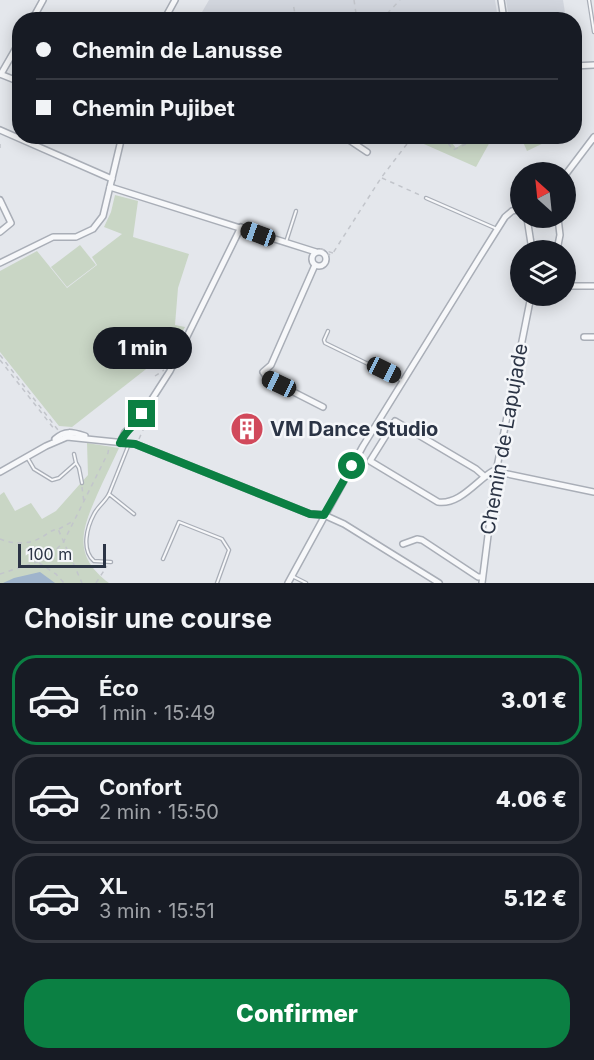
<!DOCTYPE html>
<html lang="fr">
<meta charset="utf-8">
<style>
:root{--surface:#171b24;--page:#20242c;--text:#f1f3f6;--muted:#9ea1a6;--line:#363941;--accent:#0b8043}
body{margin:0;font-family:Inter,sans-serif;background:var(--page);color:var(--text);height:100vh;display:flex;flex-direction:column;font-size:22px;white-space:nowrap}
*{box-sizing:border-box;margin:0}
p{font-size:20px;color:var(--muted)}
.icon{flex:none;width:33px;height:33px;fill:none;stroke:currentColor;stroke-width:2;stroke-linecap:round;stroke-linejoin:round}
.map{position:relative;height:583px;overflow:hidden}
.details{display:flex;flex-direction:column;background:var(--surface);flex:1}
.details>*{flex:none}
.hud{position:absolute;left:12px;top:12px;width:570px;height:132px;border-radius:24px;box-shadow:0 3px 15px #0003;display:grid;align-content:center;height:132px;padding:0 24px;background:var(--surface)}
.needle{width:39px;rotate:333deg}
.tools{position:absolute;left:510px;top:162px;display:grid;gap:12px}
.tools a{display:grid;place-items:center;width:66px;height:66px;border-radius:50%;background:var(--surface);box-shadow:0 3px 15px #0003;font-size:30px}
.scale{position:absolute;left:18px;bottom:15px;width:88px;box-sizing:border-box;padding-left:6px;border:3px solid #2b3445;border-top:0;font-size:16px;line-height:21px;white-space:nowrap;color:#2b3445;-webkit-text-stroke:4px #f4f6f9;paint-order:stroke}
.end{position:absolute;width:27px;height:27px;margin:-14px;border:8px solid #0b8043;background:#fff;box-shadow:0 0 0 3px #fff}
.from{border-radius:50%}
.bubble{position:absolute;height:42px;border-radius:21px;background:var(--surface);box-shadow:0 3px 15px #0003;font-size:20px;font-weight:800;line-height:42px;text-align:center}
.car{position:absolute;width:18px;height:36px;margin:-18px -9px;border-radius:8px;box-shadow:0 0 4px 2px #0007;background:linear-gradient(#222 24%,#8ab4d8 0 40%,#222 0 76%,#8ab4d8 0 86%,#222 0)}
.hud b{display:flex;align-items:center;gap:21px;height:57px;font-size:22px}
.hud b+b{border-top:2px solid var(--line)}
.hud i{width:15px;height:15px;background:var(--text)}
ul{padding:0;list-style:none}
li{display:flex;align-items:center;gap:18px;height:90px;margin:0 12px 9px;padding:0 12px;border:3px solid var(--line);border-radius:24px}
li div{flex:1}
li b{display:block;font-size:22px}
li em{font-style:normal;font-weight:800}
li.selected{border-color:var(--accent)}
li>.icon{width:54px;height:54px;stroke-width:1.5}
h2{padding:0 24px;font-size:27px;line-height:72px}
.button{display:flex;gap:12px;margin-top:auto;padding:12px 24px}
.button a{flex:1;height:69px;border-radius:24px;background:var(--accent);color:#fff;font-size:24px;font-weight:800;line-height:69px;text-align:center}
.map>svg:first-child{display:block}
.built{fill:#d2d6de}
.green{fill:#c9d6c5}
.water{fill:#9fb4cc}
.lines{fill:none;stroke-linecap:round;stroke-linejoin:round}
.service-casing{stroke:#a9aeb7;stroke-width:4.5}
.minor-casing{stroke:#a9aeb7;stroke-width:8}
.path{stroke:#c2c5cb;stroke-width:1.5;stroke-dasharray:4.5 4.5;stroke-linecap:butt}
.service{stroke:#f7f8fa;stroke-width:2}
.minor{stroke:#f7f8fa;stroke-width:5}
.route{stroke:#0b8043;stroke-width:8}
.labels{text-anchor:middle;stroke-width:5;stroke-linejoin:round;paint-order:stroke}
.poi-label{font-size:20px;font-weight:bold;fill:#2b3445;stroke:#f4f6f9;text-anchor:start}
.street-label{font-size:20px;fill:#2b3445;stroke:#f4f6f9}
</style>
<div class="map">
<svg width="594" height="583" viewBox="0 0 594 583">
<rect width="100%" height="100%" fill="#e4e7ec"/>
<g class="built">
<path d="M209 0H495L498 19H198Z"/>
<path d="M506 0H563L566 19H509Z"/>
</g>
<g class="green">
<path d="M408 137H447L456 148C467 141 477 131 491 140L476 167Z"/>
<path d="M534 137H548L550 140 527 151 523 142Z"/>
<path d="M115 195 138 201 133 237 189 254 178 288 175 325 185 327 173 348 72 427 59 426 0 352V271L37 251 67 288 97 265 92 257 122 234 104 227 111 212Z"/>
<path d="M80 245 96 265 67 287 51 267Z"/>
<path d="M87 443 119 448C112 463 104 479 97 495 81 531 73 556 109 583H0V495L4 492 15 511 31 503 42 519 56 511 88 475Z"/>
</g>
<path class="water" d="M40 572 55 583H3L14 578Z"/>
<g class="lines">
<defs>
<g id="service">
<path d="M589 0 594 32"/>
<path d="M426 198 497 229"/>
<path d="M286 242 296 211"/>
<path d="M328 331 324 340 325 343 401 380"/>
<path d="M27 457 34 469 52 480 59 478 76 463 74 454"/>
<path d="M76 463 79 468 82 483"/>
<path d="M109 494 129 444"/>
<path d="M163 559 179 522 222 539 229 550 217 583"/>
<path d="M111 562 94 561C81 550 87 527 94 514 98 506 105 502 109 494L134 514"/>
<path d="M292 576 306 583"/>
</g>
<g id="minor">
<path d="M501 0 504 20"/>
<path d="M32 20 43 0"/>
<path d="M164 20 175 0"/>
<path d="M574 66 594 65"/>
<path d="M0 74 20 82"/>
<path d="M1 74 20 41"/>
<path d="M0 130 112 179"/>
<path d="M343 136 367 152"/>
<path d="M566 174 594 137"/>
<path d="M110 187 316 252"/>
<path d="M0 200 11 223 0 232"/>
<path d="M527 218 532 250"/>
<path d="M557 250 560 235 558 218"/>
<circle cx="319" cy="259" r="7"/>
<path d="M0 263 53 237H76L93 229 103 216 122 136"/>
<path d="M315 265 271 365 263 372 268 379 323 407"/>
<path d="M566 286H594"/>
<path d="M584 337H594"/>
<path d="M55 439C65 430 72 432 85 436"/>
<path d="M120 443 125 432 138 421 170 371 241 227"/>
<path d="M0 472 46 446 67 437 135 444 310 514 324 515 344 524 439 583"/>
<path d="M484 476 476 469 395 421 370 461 438 502C460 505 476 481 493 471L594 492"/>
<path d="M403 544 417 539 422 540 478 577H482"/>
<path d="M288 583 363 446 478 260 505 217 512 211 520 209"/>
<path d="M482 583 496 472 531 296"/>
</g>
</defs>
<use href="#service" class="service-casing"/>
<use href="#minor" class="minor-casing"/>
<g class="path">
<path d="M354 0 357 20"/>
<path d="M293 20 295 14 293 3"/>
<path d="M381 20 400 0"/>
<path d="M443 136 453 150 466 144 477 136"/>
<path d="M0 144V148"/>
<path d="M382 178 422 196"/>
<path d="M320 249 333 253"/>
<path d="M326 256 333 253 381 178 413 136"/>
<path d="M0 355 58 430"/>
<path d="M0 360 55 430"/>
<path d="M155 376 164 370"/>
<path d="M139 439 152 410"/>
<path d="M82 487 84 503"/>
<path d="M59 529 73 521"/>
<path d="M0 539C11 544 29 545 40 538 47 535 50 530 58 529L82 583"/>
<path d="M39 563 56 574 64 583"/>
<path d="M0 574 46 559 63 543 108 453 109 447"/>
<path d="M96 583 107 566"/>
</g>
<use href="#service" class="service"/>
<use href="#minor" class="minor"/>
</g>
<g class="lines">
<path class="route" d="M142 414C136 425 125 430 120 443L135 444 310 514 324 515 352 466"/>
</g>
<defs>
<symbol id="building-disc" viewBox="-11 -11 22 22"><circle r="9.5" fill="#d1495b" stroke="#f4f6f9"/><path d="M-4-6H4V6H1V3H-1V6H-4ZM-2.5-4.3h1.7v1.8h-1.7ZM.8-4.3h1.7v1.8H.8ZM-2.5-1h1.7V.8h-1.7ZM.8-1h1.7V.8H.8Z" fill="#fff"/></symbol>
</defs>
<g fill-rule="evenodd">
<use href="#building-disc" x="228" y="410" width="38" height="38"/>
</g>
<g class="labels">
<g class="poi-label">
<text x="270" y="436">VM Dance Studio</text>
</g>
<g class="street-label">
<text transform="translate(504 439) rotate(-80)" y="7">Chemin de Lapujade</text>
</g>
</g>
</svg>
<div class="tools">
<a><svg class="needle" viewBox="-14 -14 28 28"><path d="M0-13l5 13h-10z" fill="#e53935"/><path d="M0 13l5-13h-10z" fill="#9ea1a6"/></svg></a>
<a><svg class="icon" aria-label="layers" viewBox="0 0 24 24"><path d="M12 4l9 5-9 5-9-5zM3 14l9 5 9-5"/></svg></a>
</div>
<div class="scale">100 m</div>
<i class="end from" style="left:352px;top:466px"></i>
<i class="end" style="left:142px;top:414px"></i>
<div class="bubble" style="left:93px;top:327px;width:99px">1 min</div>
<i class="car" style="left:258px;top:234px;rotate:290deg"></i>
<i class="car" style="left:384px;top:370px;rotate:116deg"></i>
<i class="car" style="left:279px;top:384px;rotate:295deg"></i>
<div class="hud">
<b><i class="from"></i>Chemin de Lanusse</b>
<b><i></i>Chemin Pujibet</b>
</div>
</div>
<section class="details">
<h2>Choisir une course</h2>
<ul>
<li class="selected"><svg class="icon" aria-label="car" viewBox="0 0 24 24"><path d="M5 17H2v-5l4-1 3-4h7l3 4 3 1v5h-3M9 17h6M6 11h13"/><circle cx="7" cy="17" r="2"/><circle cx="17" cy="17" r="2"/></svg><div><b>Éco</b><p>1 min · 15:49</p></div><em>3.01 €</em></li>
<li><svg class="icon" aria-label="car" viewBox="0 0 24 24"><path d="M5 17H2v-5l4-1 3-4h7l3 4 3 1v5h-3M9 17h6M6 11h13"/><circle cx="7" cy="17" r="2"/><circle cx="17" cy="17" r="2"/></svg><div><b>Confort</b><p>2 min · 15:50</p></div><em>4.06 €</em></li>
<li><svg class="icon" aria-label="car" viewBox="0 0 24 24"><path d="M5 17H2v-5l4-1 3-4h7l3 4 3 1v5h-3M9 17h6M6 11h13"/><circle cx="7" cy="17" r="2"/><circle cx="17" cy="17" r="2"/></svg><div><b>XL</b><p>3 min · 15:51</p></div><em>5.12 €</em></li>
</ul>
<div class="button"><a>Confirmer</a></div>
</section>
